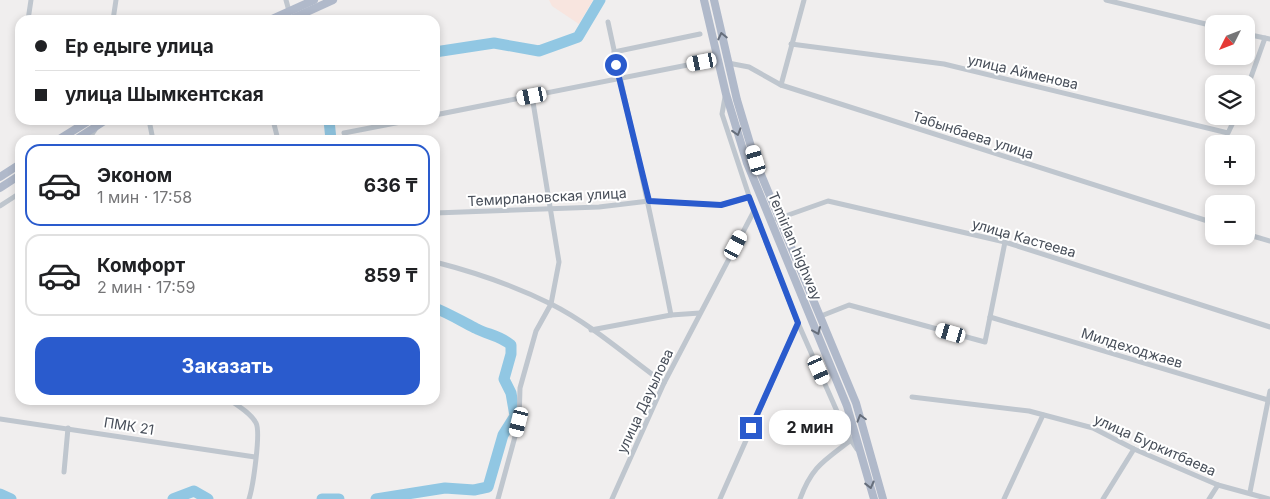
<!DOCTYPE html>
<html lang="ru">
<meta charset="utf-8">
<style>
:root{--surface:#fff;--page:#f6f6f6;--text:#202124;--muted:#757577;--line:#e0e0e0;--accent:#2a5bcd}
body{margin:0;font-family:Inter,sans-serif;background:var(--page);color:var(--text);height:100vh;display:flex;flex-direction:column;font-size:19px;white-space:nowrap}
*{box-sizing:border-box;margin:0}
p{font-size:16px;color:var(--muted)}
.icon{flex:none;width:28px;height:28px;fill:none;stroke:currentColor;stroke-width:2;stroke-linecap:round;stroke-linejoin:round}
.map{position:relative;flex:1;overflow:hidden}
.sheet{position:absolute;left:15px;top:135px;width:425px;height:270px;display:flex;flex-direction:column;background:var(--surface);border-radius:15px;box-shadow:0 2px 8px #0003}
.sheet>*{flex:none}
.banner{position:absolute;left:15px;top:15px;width:425px;height:110px;border-radius:15px;box-shadow:0 2px 8px #0003;display:grid;align-content:center;height:110px;padding:0 20px;background:var(--surface)}
.needle{width:32px;rotate:228deg}
.tools{position:absolute;left:1205px;top:15px;display:grid;gap:10px}
.tools a{display:grid;place-items:center;width:50px;height:50px;border-radius:10px;background:var(--surface);box-shadow:0 2px 8px #0003;font-size:25px}
.end{position:absolute;width:22px;height:22px;margin:-11px;border:6px solid #2a5bcd;background:#fff;box-shadow:0 0 0 2px #fff}
.from{border-radius:50%}
.bubble{position:absolute;height:35px;border-radius:15px;background:var(--surface);box-shadow:0 2px 8px #0003;font-size:16px;font-weight:700;line-height:35px;text-align:center}
.car{position:absolute;width:15px;height:30px;margin:-15px -8px;border-radius:6px;box-shadow:0 0 4px 1px #0007;background:linear-gradient(#fff 24%,#345 0 40%,#fff 0 76%,#345 0 86%,#fff 0)}
.banner b{display:flex;align-items:center;gap:18px;height:48px;font-size:19px}
.banner b+b{border-top:1px solid var(--line)}
.banner i{width:12px;height:12px;background:var(--text)}
ul{padding:9px 0 0;list-style:none}
li{display:flex;align-items:center;gap:15px;height:82px;margin:0 10px 8px;padding:0 10px;border:2px solid var(--line);border-radius:15px}
li div{flex:1}
li b{display:block;font-size:19px}
li em{font-style:normal;font-weight:700}
li.selected{border-color:var(--accent)}
li>.icon{width:45px;height:45px;stroke-width:1.5}
.action{display:flex;gap:10px;margin-top:auto;padding:10px 20px}
.action a{flex:1;height:58px;border-radius:15px;background:var(--accent);color:#fff;font-size:20px;font-weight:700;line-height:58px;text-align:center}
.map>svg:first-child{display:block}
.medical{fill:#f8e5df}
.lines{fill:none;stroke-linecap:round;stroke-linejoin:round}
.river{stroke:#91c7e3;stroke-width:11}
.street{stroke:#bfc6ce;stroke-width:5}
.primary{stroke:#b0b9ca;stroke-width:8}
.oneway{stroke:#666e7b}
.route{stroke:#2a5bcd;stroke-width:6}
.labels{text-anchor:middle;stroke-width:4;stroke-linejoin:round;paint-order:stroke}
.street-label{font-size:14px;fill:#474e59;stroke:#fff}
</style>
<div class="map">
<svg width="1270" height="499" viewBox="0 0 1270 499">
<rect width="100%" height="100%" fill="#f0eeee"/>
<path class="medical" d="M549 0H593L579 24 552 6Z"/>
<g class="lines">
<g class="river">
<path d="M435 52 494 43 539 51 578 37 600 0"/>
<path d="M329 120 331 140"/>
<path d="M0 494 11 499"/>
<path d="M173 499 194 491 208 499"/>
<path d="M322 499H339"/>
<path d="M376 499 445 488 474 490 488 487 503 435 515 416 511 393 504 379 511 354V345C499 335 488 335 475 328 461 321 450 314 435 308"/>
</g>
<g class="street">
<path d="M286 0 289 11"/>
<path d="M1106 0 1214 26"/>
<path d="M28 20 31 0"/>
<path d="M113 20 116 0"/>
<path d="M608 22C629 120 652 217 671 315L700 313"/>
<path d="M1246 34 1270 39"/>
<path d="M791 44 944 64 1228 133 1236 116"/>
<path d="M614 52 700 34"/>
<path d="M728 63 749 67 781 85 1214 223"/>
<path d="M19 68 20 64"/>
<path d="M781 85 804 0"/>
<path d="M1246 91 1265 38"/>
<path d="M725 97 722 114 754 211 798 323 847 434 857 449"/>
<path d="M435 115 718 59"/>
<path d="M149 120 153 140"/>
<path d="M273 120 278 140"/>
<path d="M344 133 411 120"/>
<path d="M88 140 96 128"/>
<path d="M0 206 20 193"/>
<path d="M435 213 599 207 649 201 721 205 749 197"/>
<path d="M777 219 828 201 1005 242 1270 327"/>
<path d="M1246 234 1270 241"/>
<path d="M435 262C474 272 515 286 551 304 591 324 628 357 664 383"/>
<path d="M821 316 849 305 985 342 1005 242"/>
<path d="M990 317 1268 400"/>
<path d="M591 330 671 315"/>
<path d="M912 397 1029 411 1093 428 1134 449 1218 485 1269 499"/>
<path d="M230 400C239 407 251 413 256 423 261 432 253 487 249 499"/>
<path d="M0 419 255 457"/>
<path d="M64 472 68 428"/>
<path d="M1250 492 1270 391"/>
<path d="M498 499 519 422 520 388 536 331 551 304 559 262 532 96"/>
<path d="M612 499 664 383 754 211"/>
<path d="M720 499 798 323"/>
<path d="M800 499C812 466 824 461 851 440"/>
<path d="M1004 499 1043 415"/>
<path d="M1103 499 1134 449"/>
<path d="M1209 499 1218 485"/>
</g>
<g class="primary">
<path d="M704 0 726 94 747 163 847 406 874 499"/>
<path d="M714 0 737 100 755 160 856 403 883 499"/>
<path d="M270 20 314 0"/>
<path d="M289 20 333 0"/>
<path d="M58 140 90 120"/>
<path d="M75 140 106 120"/>
<path d="M0 177 20 164"/>
<path d="M0 188 20 175"/>
</g>
</g>
<defs><path id="oneway-chevron" d="M-2-3.5L2.5 0L-2 3.5" fill="none" stroke-width="1.6" stroke-linecap="round" stroke-linejoin="round" transform="scale(1.25)"/></defs>
<g class="oneway">
<use href="#oneway-chevron" transform="translate(722 36) rotate(-103)"/>
<use href="#oneway-chevron" transform="translate(737 132) rotate(73)"/>
<use href="#oneway-chevron" transform="translate(817 331) rotate(67)"/>
<use href="#oneway-chevron" transform="translate(861 418) rotate(-106)"/>
<use href="#oneway-chevron" transform="translate(870 485) rotate(76)"/>
</g>
<g class="lines">
<path class="route" d="M616 65 649 201 721 205 749 197 798 323 751 428"/>
</g>
<g class="labels">
<g class="street-label">
<text transform="translate(1023 72) rotate(13)" y="5">улица Айменова</text>
<text transform="translate(973 135) rotate(18)" y="5">Табынбаева улица</text>
<text transform="translate(547 197) rotate(-3)" y="5">Темирлановская улица</text>
<text transform="translate(1024 238) rotate(16)" y="5">улица Кастеева</text>
<text transform="translate(795 246) rotate(67)" y="5">Temirlan highway</text>
<text transform="translate(1132 348) rotate(17)" y="5">Милдеходжаев</text>
<text transform="translate(645 401) rotate(-65)" y="5">улица Дауылова</text>
<text transform="translate(129 426) rotate(9)" y="5">ПМК 21</text>
<text transform="translate(1155 445) rotate(24)" y="5">улица Буркитбаева</text>
</g>
</g>
</svg>
<div class="tools">
<a><svg class="needle" viewBox="-14 -14 28 28"><path d="M0-13l5 13h-10z" fill="#e53935"/><path d="M0 13l5-13h-10z" fill="#757577"/></svg></a>
<a><svg class="icon" aria-label="layers" viewBox="0 0 24 24"><path d="M12 4l9 5-9 5-9-5zM3 14l9 5 9-5"/></svg></a>
<a>+</a>
<a>−</a>
</div>
<i class="end from" style="left:616px;top:65px"></i>
<i class="end" style="left:751px;top:428px"></i>
<div class="bubble" style="left:769px;top:410px;width:82px">2 мин</div>
<i class="car" style="left:702px;top:62px;rotate:259deg"></i>
<i class="car" style="left:532px;top:96px;rotate:259deg"></i>
<i class="car" style="left:756px;top:160px;rotate:343deg"></i>
<i class="car" style="left:736px;top:245px;rotate:28deg"></i>
<i class="car" style="left:951px;top:333px;rotate:286deg"></i>
<i class="car" style="left:819px;top:370px;rotate:156deg"></i>
<i class="car" style="left:519px;top:422px;rotate:194deg"></i>
<div class="banner">
<b><i class="from"></i>Ер едыге улица</b>
<b><i></i>улица Шымкентская</b>
</div>
<section class="sheet">
<ul>
<li class="selected"><svg class="icon" aria-label="car" viewBox="0 0 24 24"><path d="M5 17H2v-5l4-1 3-4h7l3 4 3 1v5h-3M9 17h6M6 11h13"/><circle cx="7" cy="17" r="2"/><circle cx="17" cy="17" r="2"/></svg><div><b>Эконом</b><p>1 мин · 17:58</p></div><em>636 ₸</em></li>
<li><svg class="icon" aria-label="car" viewBox="0 0 24 24"><path d="M5 17H2v-5l4-1 3-4h7l3 4 3 1v5h-3M9 17h6M6 11h13"/><circle cx="7" cy="17" r="2"/><circle cx="17" cy="17" r="2"/></svg><div><b>Комфорт</b><p>2 мин · 17:59</p></div><em>859 ₸</em></li>
</ul>
<div class="action"><a>Заказать</a></div>
</section>
</div>
